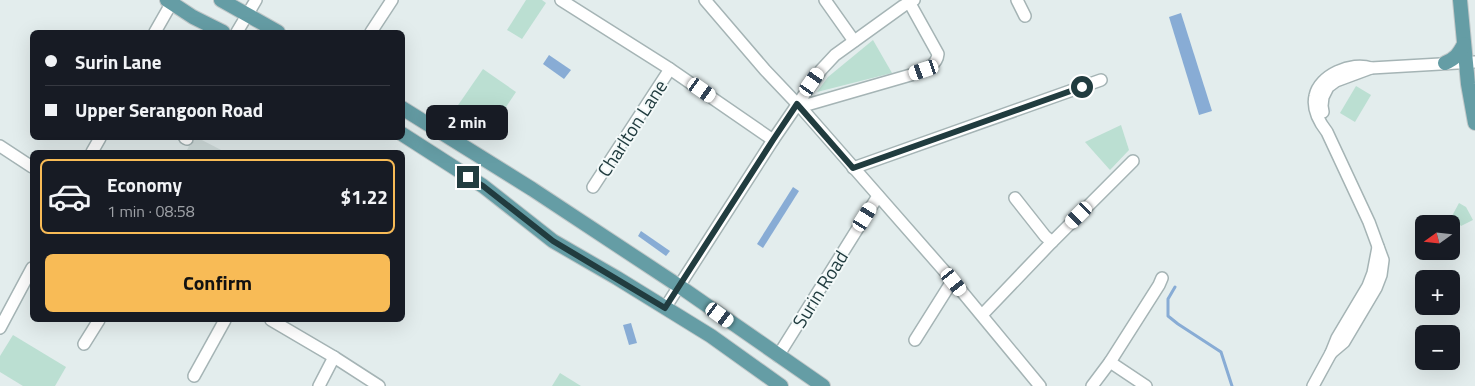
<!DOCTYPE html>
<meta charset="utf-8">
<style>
:root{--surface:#171b24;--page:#242831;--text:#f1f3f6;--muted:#9ea1a6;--line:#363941;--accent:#f8bb56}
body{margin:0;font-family:"Titillium Web",sans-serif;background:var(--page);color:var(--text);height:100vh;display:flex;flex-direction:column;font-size:19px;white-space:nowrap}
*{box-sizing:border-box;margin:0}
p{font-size:16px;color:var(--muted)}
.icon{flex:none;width:28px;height:28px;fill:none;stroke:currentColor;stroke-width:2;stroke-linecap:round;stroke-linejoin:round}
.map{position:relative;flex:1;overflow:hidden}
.details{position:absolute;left:30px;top:150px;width:375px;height:172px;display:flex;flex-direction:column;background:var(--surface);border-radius:8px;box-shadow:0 5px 20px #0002}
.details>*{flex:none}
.banner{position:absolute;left:30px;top:30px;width:375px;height:110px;border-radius:8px;box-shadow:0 5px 20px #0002;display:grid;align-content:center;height:110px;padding:0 15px;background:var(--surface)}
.needle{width:32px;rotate:255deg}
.controls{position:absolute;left:1415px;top:215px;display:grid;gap:10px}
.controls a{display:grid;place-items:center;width:45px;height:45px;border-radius:8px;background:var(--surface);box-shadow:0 5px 20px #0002;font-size:25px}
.end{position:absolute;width:22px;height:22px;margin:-11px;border:6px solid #213c3f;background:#fff;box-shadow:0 0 0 2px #fff}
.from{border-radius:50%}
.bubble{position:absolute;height:35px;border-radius:8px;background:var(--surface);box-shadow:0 5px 20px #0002;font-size:16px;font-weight:700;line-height:35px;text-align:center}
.car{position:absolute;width:15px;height:30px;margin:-15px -8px;border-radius:6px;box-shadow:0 0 4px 1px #0007;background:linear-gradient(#fff 24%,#345 0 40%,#fff 0 76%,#345 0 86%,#fff 0)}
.banner b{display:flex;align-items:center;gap:18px;height:48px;font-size:19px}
.banner b+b{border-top:1px solid var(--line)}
.banner i{width:12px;height:12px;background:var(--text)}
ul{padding:9px 0 0;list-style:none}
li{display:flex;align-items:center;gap:15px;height:75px;margin:0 10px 8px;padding:0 5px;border:2px solid transparent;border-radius:8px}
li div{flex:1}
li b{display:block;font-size:19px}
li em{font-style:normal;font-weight:700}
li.selected{border-color:var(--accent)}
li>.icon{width:45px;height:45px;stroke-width:1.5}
.cta{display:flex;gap:10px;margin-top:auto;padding:10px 15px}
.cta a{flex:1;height:58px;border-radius:8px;background:var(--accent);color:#111;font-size:20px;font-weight:700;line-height:58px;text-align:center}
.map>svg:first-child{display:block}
.built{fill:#d1dddc}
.green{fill:#bbdfd2}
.water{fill:#88acd5}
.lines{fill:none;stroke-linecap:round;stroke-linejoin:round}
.stream{stroke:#88acd5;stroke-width:3}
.minor-casing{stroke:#a5b4b5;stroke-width:14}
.major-casing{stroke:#c1c8c9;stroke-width:16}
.minor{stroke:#fff;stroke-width:11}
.major{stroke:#659da5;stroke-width:14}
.route{stroke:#213c3f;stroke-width:6}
.labels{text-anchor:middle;stroke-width:4;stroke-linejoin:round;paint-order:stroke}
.street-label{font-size:19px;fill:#213c3f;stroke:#f3f9f9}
</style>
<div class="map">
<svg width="1475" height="386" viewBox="0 0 1475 386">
<rect width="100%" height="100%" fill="#e3eded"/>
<path class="built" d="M193 138H198L225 152H186Z"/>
<g class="green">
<path d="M526 0H542L546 3 522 39 507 30Z"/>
<path d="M873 40 892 73 817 92 828 77Z"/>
<path d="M483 69 516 92 488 134 454 111Z"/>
<path d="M1356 86 1371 95 1355 122 1340 113Z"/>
<path d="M1121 125 1129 150 1110 170 1085 142Z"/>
<path d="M1459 203 1466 207 1473 220 1461 226 1452 216Z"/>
<path d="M13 335 66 367 55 386H23L0 372V356Z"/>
<path d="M560 373 581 386H552Z"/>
</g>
<g class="water">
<path d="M1181 13 1212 111 1199 115 1169 17Z"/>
<path d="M549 55 571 70 564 79 543 64Z"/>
<path d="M793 187 799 191 763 248 757 244Z"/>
<path d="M641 231 670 251 666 256 638 236Z"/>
<path d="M631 323 637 343 629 345 623 325Z"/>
</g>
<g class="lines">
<path class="stream" d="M1175 287 1168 299V316L1178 324 1221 352 1232 386"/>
<defs>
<g id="minor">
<path d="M561 0 670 69 773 140"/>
<path d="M705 0 765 70 804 111 954 282 1040 386"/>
<path d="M825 0 854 41"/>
<path d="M1017 0 1025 16"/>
<path d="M155 32 171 4"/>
<path d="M237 32 256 0"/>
<path d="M371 32 392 0"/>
<path d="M797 104H810L914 74C924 70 937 66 938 54L908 0"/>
<path d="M1323 112 1322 106 1323 97 1328 87 1336 81 1371 68 1475 62"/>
<path d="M185 138 187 139"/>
<path d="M0 146 32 167"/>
<path d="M92 152 100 138"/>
<path d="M853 168 1101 80"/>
<path d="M593 187 670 69"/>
<path d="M1015 198 1045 236 1052 242"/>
<path d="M665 308 773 140 821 70 835 55 903 6 914 0"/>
<path d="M982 315 1049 245 1133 161"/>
<path d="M271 320 334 357 379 386"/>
<path d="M0 328 32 268"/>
<path d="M915 340 949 286 954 282"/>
<path d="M84 344 99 320"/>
<path d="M1331 353 1344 342 1376 288 1381 275 1383 260 1369 222 1327 132C1320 123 1312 109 1315 96 1319 75 1352 61 1371 68"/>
<path d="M778 356 878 196"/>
<path d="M1110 362 1146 386"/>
<path d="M194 376 225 320"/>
<path d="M319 386 334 357"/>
<path d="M1092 386 1110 362 1159 285 1162 278"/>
<path d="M1313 386 1331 353 1337 338 1368 286 1373 273 1378 247"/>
</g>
<g id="major">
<path d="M167 0 193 17 223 32"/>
<path d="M221 0 278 32"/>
<path d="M1460 0 1468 84 1475 123"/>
<path d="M1445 63C1455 59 1459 54 1464 44"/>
<path d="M402 108 532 189 679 286 823 386"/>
<path d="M402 134 483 186 553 241 617 278 711 336 781 386"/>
</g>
</defs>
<use href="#minor" class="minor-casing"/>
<use href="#major" class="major-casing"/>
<use href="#minor" class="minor"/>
<use href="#major" class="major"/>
</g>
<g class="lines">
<path class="route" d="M468 177 483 186 553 241 665 308 773 140 797 104 853 168 1082 87"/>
</g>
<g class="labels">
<g class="street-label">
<text transform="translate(632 128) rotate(-57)" y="7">Charlton Lane</text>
<text transform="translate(820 289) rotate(-58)" y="7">Surin Road</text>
</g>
</g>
</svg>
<div class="controls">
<a><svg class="needle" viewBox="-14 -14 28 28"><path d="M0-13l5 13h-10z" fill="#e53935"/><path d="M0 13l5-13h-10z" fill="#9ea1a6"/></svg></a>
<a>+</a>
<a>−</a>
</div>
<i class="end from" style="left:1082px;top:87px"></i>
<i class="end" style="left:468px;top:177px"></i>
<div class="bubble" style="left:426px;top:105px;width:82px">2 min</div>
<i class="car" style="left:924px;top:70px;rotate:251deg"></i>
<i class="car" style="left:812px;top:82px;rotate:35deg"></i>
<i class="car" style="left:702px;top:90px;rotate:125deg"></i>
<i class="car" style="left:1079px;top:215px;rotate:225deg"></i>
<i class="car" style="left:865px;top:217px;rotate:32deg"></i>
<i class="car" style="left:954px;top:282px;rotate:141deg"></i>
<i class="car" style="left:720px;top:315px;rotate:126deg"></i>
<div class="banner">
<b><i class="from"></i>Surin Lane</b>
<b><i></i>Upper Serangoon Road</b>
</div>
<section class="details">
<ul>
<li class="selected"><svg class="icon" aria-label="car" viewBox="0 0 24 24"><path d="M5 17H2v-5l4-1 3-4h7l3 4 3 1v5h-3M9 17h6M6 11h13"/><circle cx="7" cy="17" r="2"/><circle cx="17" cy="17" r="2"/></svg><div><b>Economy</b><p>1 min · 08:58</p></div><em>$1.22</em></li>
</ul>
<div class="cta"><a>Confirm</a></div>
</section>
</div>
